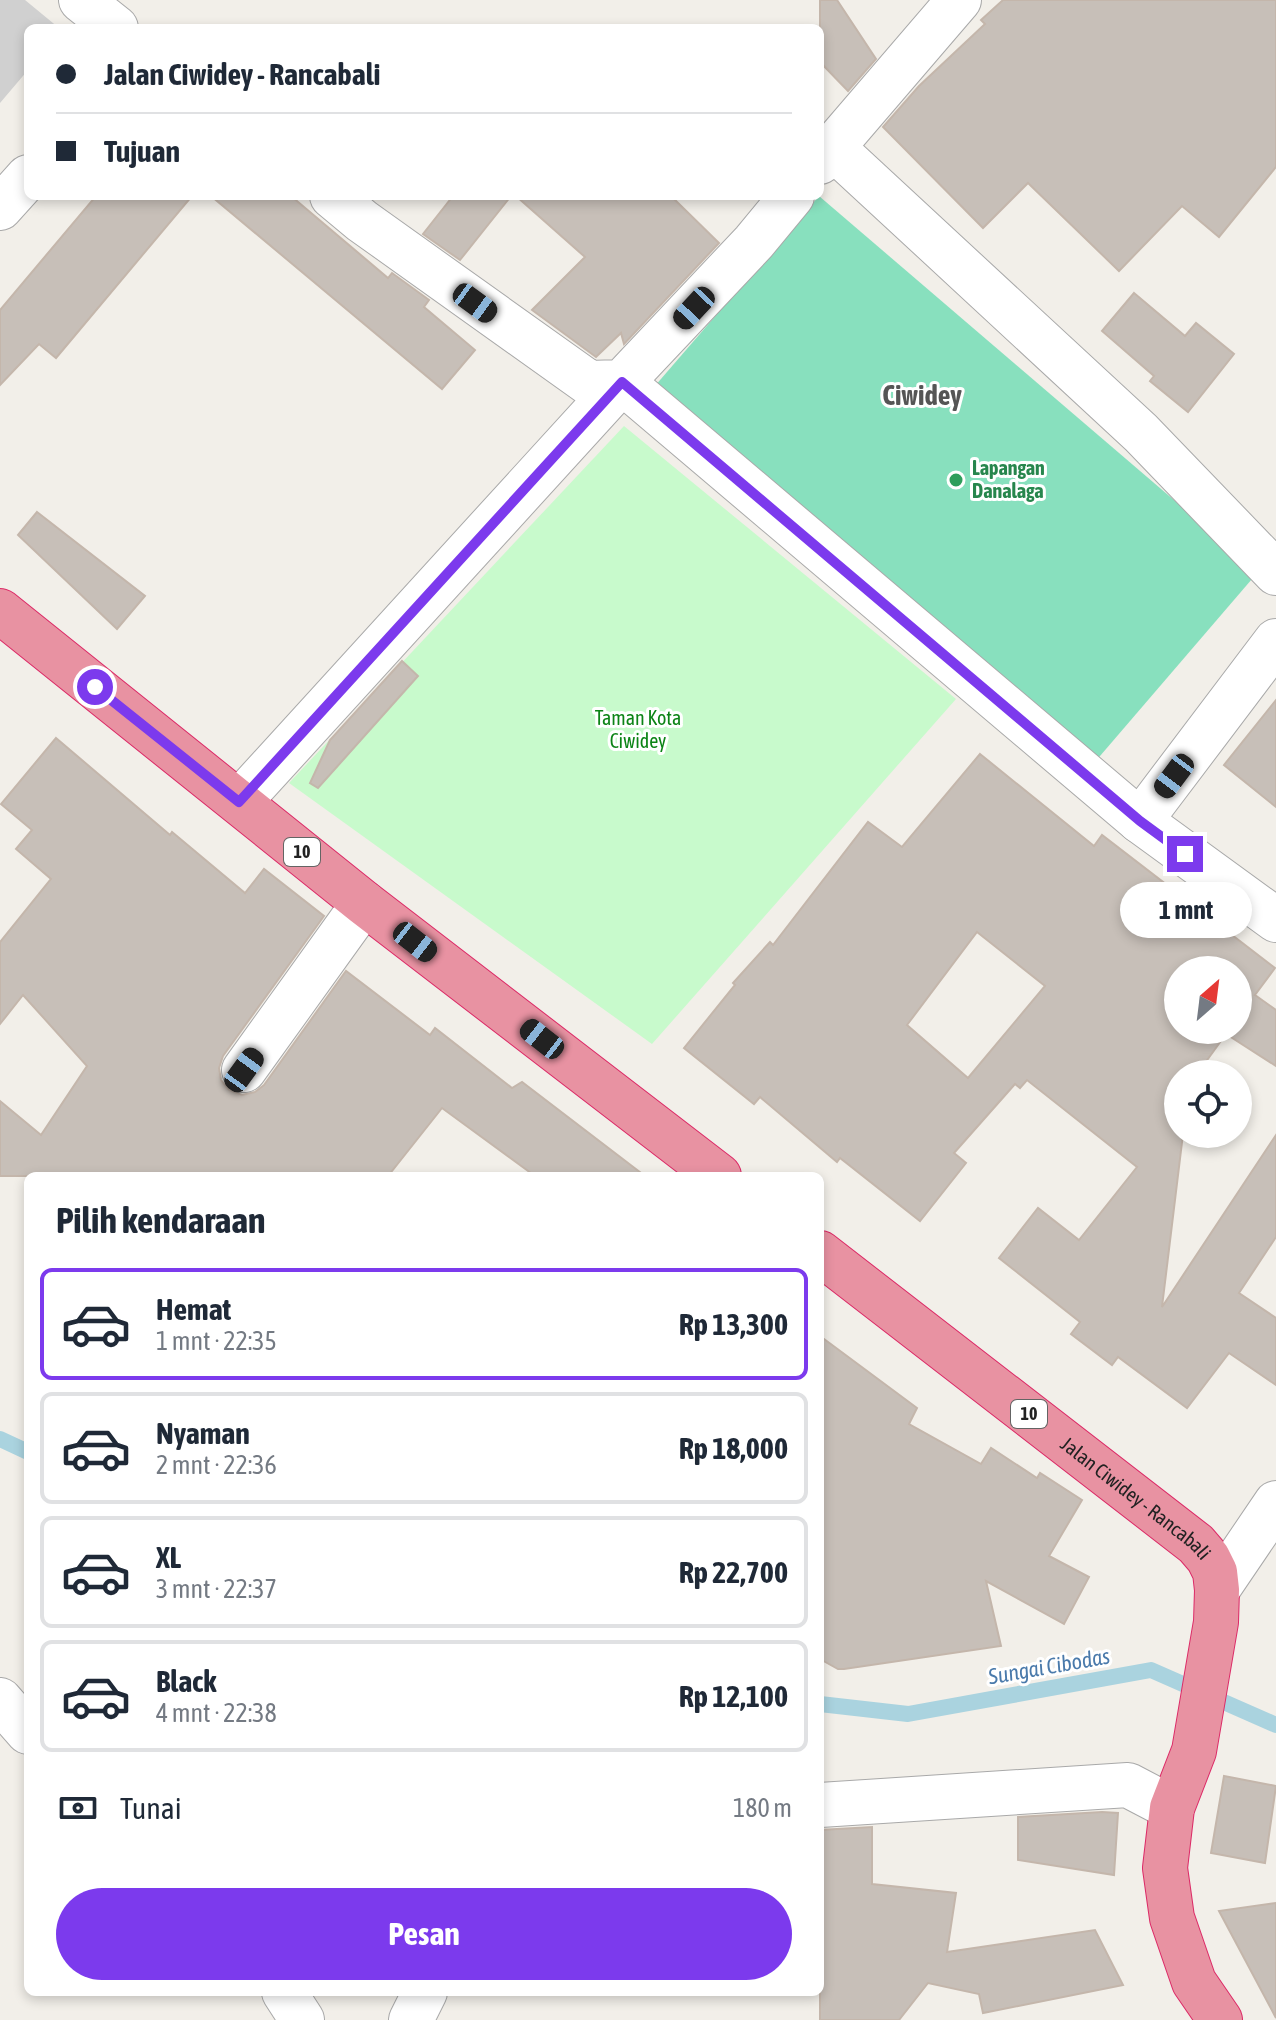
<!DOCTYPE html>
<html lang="id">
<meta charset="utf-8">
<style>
:root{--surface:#fff;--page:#f6f6f7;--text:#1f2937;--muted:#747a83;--line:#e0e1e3;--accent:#7c3aed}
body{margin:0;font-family:"Asap Condensed",sans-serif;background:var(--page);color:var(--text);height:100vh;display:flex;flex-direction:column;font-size:30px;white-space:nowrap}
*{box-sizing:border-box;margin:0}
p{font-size:26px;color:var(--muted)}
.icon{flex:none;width:44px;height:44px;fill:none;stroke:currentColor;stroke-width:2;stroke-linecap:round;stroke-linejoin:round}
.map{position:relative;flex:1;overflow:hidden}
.sheet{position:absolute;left:24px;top:1172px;width:800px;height:824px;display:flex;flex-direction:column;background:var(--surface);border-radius:12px;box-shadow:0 4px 12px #0003}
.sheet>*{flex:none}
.top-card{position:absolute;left:24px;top:24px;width:800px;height:176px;border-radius:12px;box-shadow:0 4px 12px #0003;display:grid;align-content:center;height:176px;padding:0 32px;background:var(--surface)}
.needle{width:52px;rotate:28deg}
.tools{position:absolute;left:1164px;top:956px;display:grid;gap:16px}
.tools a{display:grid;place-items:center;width:88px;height:88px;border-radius:50%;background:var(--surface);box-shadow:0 4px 12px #0003;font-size:40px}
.end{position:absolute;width:36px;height:36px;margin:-18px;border:10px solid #7c3aed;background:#fff;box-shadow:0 0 0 4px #fff}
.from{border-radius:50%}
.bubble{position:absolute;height:56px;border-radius:28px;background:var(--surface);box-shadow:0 4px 12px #0003;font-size:26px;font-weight:700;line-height:56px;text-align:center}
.car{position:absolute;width:24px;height:48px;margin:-24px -12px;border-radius:10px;box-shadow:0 0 6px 2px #0007;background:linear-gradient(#222 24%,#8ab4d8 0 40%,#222 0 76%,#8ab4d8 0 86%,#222 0)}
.top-card b{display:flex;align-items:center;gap:28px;height:76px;font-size:30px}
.top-card b+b{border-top:2px solid var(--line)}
.top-card i{width:20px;height:20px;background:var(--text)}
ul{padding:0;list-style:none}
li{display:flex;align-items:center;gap:24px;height:112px;margin:0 16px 12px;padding:0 16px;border:4px solid var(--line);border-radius:12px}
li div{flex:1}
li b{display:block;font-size:30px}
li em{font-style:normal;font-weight:700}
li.on{border-color:var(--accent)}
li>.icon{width:72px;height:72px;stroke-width:1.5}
h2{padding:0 32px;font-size:36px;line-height:96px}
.pay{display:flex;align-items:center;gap:20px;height:88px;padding:0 32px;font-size:30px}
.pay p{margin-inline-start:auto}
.button{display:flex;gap:16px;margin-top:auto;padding:16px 32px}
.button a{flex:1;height:92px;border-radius:48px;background:var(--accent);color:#fff;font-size:32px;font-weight:700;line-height:92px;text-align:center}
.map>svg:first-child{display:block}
.religious{fill:#d0d0d0}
.park{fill:#c8facc}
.pitch{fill:#88e0be}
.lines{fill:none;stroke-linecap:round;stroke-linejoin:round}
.stream{stroke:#aad3df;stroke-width:16}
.building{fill:#c7bfb8;stroke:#c4b6ab;stroke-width:2;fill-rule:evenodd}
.minor-casing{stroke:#a9a9a9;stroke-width:46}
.highway-casing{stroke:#dc2a67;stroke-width:46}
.minor{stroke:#fff;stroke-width:44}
.highway{stroke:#e892a2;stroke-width:44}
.route{stroke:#7c3aed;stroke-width:10}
.leisure-dot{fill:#2e9e5b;stroke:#fff;stroke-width:3}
.labels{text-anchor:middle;stroke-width:6;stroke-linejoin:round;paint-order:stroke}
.shield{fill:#fff;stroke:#646464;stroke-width:2}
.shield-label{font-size:18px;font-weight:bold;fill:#222}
.leisure-label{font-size:20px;font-weight:bold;fill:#27864d;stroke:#fff;text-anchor:start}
.park-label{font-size:20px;fill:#0c8416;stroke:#fff}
.street-label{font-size:20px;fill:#222;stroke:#fff}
.water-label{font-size:22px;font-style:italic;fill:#4a7aab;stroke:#fff}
.district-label{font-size:28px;font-weight:bold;fill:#555;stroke:#fff}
</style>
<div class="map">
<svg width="1276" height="2020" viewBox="0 0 1276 2020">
<rect width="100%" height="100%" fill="#f2efe9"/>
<path class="religious" d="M0 0H25L59 28H28V70L0 103Z"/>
<path class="park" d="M624 426 956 699 652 1044 289 783Z"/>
<path class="pitch" d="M819 196 1258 572 1094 763 654 387Z"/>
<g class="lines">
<g class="stream">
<path d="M0 1439 28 1452"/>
<path d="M820 1704 908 1714 1151 1670 1276 1725"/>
</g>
</g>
<g class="building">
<path d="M820 0H837L876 59 848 91 820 62Z"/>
<path d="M1003 0H1276V167L1219 237 1182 206 1119 271 1028 183 983 228 883 127 919 86 985 24 981 20Z"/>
<path d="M96 196H192L56 358 39 344 0 385V310Z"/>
<path d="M211 196H291L388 278 392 273 429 300 424 307 475 350 442 389Z"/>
<path d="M453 196H511L460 260 423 234Z"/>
<path d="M516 196H671L719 243 624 344 621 333 596 357 532 310 585 257Z"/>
<path d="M1134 293 1185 336 1196 323 1234 354 1188 412 1150 381 1154 376 1102 331Z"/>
<path d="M37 512 145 596 117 629 18 535Z"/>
<path d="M402 661 418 676 318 788 310 783 330 740Z"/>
<path d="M1276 700V807L1224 765Z"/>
<path d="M56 738 170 835 172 832 245 893 264 869 324 916 223 1056 219 1068 221 1080 229 1090 242 1095 255 1092 264 1085 346 971 430 1035 435 1028 512 1088 522 1082 645 1176H535L442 1108 388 1176H0V1101L41 1135 87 1066 23 995 0 1024V942L51 879 16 849 32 830 1 804Z"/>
<path d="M980 754 1094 846 1102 835 1275 968 1255 995 1276 1010V1066L1226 1034 1197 1074H1178V1134H1183L1162 1307 1276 1135V1237L1239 1293 1276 1318V1385L1229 1353 1187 1408 1118 1357 1112 1365 1071 1334 1080 1322 999 1258 1038 1208 1079 1240 1137 1167 1027 1080 1020 1088 1015 1084 954 1153 966 1163 920 1221 840 1158 837 1162 760 1097 754 1104 684 1048 735 985 733 983 770 942 773 945 868 822 902 847ZM977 932 1045 986 968 1078 907 1025ZM1178 970H1238V1030H1178Z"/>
<path d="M820 1336 917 1408 909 1424 981 1464 991 1448 1037 1478 1040 1473 1082 1500 1049 1556 1089 1577 1064 1624 986 1581 1001 1646 844 1669H838L820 1659Z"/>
<path d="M1224 1776 1276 1786 1265 1863 1211 1853Z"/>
<path d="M1102 1812 1118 1813 1114 1875 1018 1860V1817Z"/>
<path d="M872 1827V1884L956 1893 947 1952 1095 1930 1123 1985 983 2013 979 1994 928 1983 899 2020H820V1830Z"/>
<path d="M1276 1903V2018L1219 1911Z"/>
</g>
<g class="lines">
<defs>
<g id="minor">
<path d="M81 0 116 28"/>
<path d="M832 147 1141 433 1276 573"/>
<path d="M820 162 959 0"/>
<path d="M332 196 362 221 589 383 622 382 754 242 792 196"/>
<path d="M0 208 28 177"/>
<path d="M239 802 622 382 1140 821 1276 920"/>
<path d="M1140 821 1276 641"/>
<path d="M244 1070 364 903"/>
<path d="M1217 1590 1276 1503"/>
<path d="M0 1700 28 1732"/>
<path d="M820 1805 1128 1785 1172 1808"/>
<path d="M284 1992 302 2020"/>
<path d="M411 2020 425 1992"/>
</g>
<g id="highway">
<path d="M0 611 364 903 719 1176"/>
<path id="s1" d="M820 1253 1196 1544 1208 1558 1215 1572 1217 1590 1216 1622 1194 1751 1172 1808 1165 1868 1172 1918 1194 1982 1220 2020"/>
</g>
</defs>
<use href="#minor" class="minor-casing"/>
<use href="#highway" class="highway-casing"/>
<use href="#minor" class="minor"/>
<use href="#highway" class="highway"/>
</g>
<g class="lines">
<path class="route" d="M95 687 239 802 622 382 1140 821 1185 854"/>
</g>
<circle class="leisure-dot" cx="956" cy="480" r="8"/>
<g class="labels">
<g class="shield">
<rect x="284" y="838" width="36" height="28" rx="6"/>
<rect x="1011" y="1400" width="36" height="28" rx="6"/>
</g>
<g class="shield-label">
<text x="302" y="858">10</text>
<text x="1029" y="1420">10</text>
</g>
<g class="leisure-label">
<text x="972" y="475">Lapangan<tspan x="972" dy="23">Danalaga</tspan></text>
</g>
<g class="park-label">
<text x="638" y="725">Taman Kota<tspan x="638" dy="23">Ciwidey</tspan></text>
</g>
<g class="street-label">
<text dy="7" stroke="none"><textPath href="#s1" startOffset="400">Jalan Ciwidey - Rancabali</textPath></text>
</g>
<g class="water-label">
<text transform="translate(1049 1666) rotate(-10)" y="8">Sungai Cibodas</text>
</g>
<g class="district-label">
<text x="922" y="405">Ciwidey</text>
</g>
</g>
</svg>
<div class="tools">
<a><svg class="needle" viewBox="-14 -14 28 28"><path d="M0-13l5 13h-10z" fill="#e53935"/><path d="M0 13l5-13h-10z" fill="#747a83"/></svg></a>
<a><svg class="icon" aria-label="locate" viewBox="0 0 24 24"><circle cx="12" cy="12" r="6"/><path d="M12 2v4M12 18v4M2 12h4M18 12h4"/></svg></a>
</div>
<i class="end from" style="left:95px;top:687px"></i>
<i class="end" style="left:1185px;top:854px"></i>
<div class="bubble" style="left:1120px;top:882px;width:132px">1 mnt</div>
<i class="car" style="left:475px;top:303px;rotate:126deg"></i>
<i class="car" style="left:694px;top:308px;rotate:223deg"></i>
<i class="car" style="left:1174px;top:776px;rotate:217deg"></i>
<i class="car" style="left:415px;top:942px;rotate:128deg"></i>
<i class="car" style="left:542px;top:1039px;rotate:308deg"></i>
<i class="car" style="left:244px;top:1070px;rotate:36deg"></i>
<div class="top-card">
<b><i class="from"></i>Jalan Ciwidey - Rancabali</b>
<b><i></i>Tujuan</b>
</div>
<section class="sheet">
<h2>Pilih kendaraan</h2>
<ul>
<li class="on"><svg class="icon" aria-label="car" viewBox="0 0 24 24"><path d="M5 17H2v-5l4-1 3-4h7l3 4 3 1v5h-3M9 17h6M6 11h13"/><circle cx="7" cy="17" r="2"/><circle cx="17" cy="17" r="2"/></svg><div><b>Hemat</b><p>1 mnt · 22:35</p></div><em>Rp 13,300</em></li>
<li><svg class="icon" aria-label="car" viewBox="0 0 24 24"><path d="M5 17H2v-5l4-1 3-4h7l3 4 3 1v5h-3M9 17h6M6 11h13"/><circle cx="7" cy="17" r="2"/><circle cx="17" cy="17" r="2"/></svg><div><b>Nyaman</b><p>2 mnt · 22:36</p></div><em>Rp 18,000</em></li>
<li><svg class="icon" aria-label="car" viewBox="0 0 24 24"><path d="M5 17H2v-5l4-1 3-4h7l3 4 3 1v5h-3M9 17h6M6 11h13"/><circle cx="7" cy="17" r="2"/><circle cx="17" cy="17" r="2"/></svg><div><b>XL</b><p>3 mnt · 22:37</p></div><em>Rp 22,700</em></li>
<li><svg class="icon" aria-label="car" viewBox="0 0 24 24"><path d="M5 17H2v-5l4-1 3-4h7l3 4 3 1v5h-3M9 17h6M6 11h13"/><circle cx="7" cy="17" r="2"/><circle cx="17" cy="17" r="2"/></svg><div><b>Black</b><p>4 mnt · 22:38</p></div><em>Rp 12,100</em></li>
</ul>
<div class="pay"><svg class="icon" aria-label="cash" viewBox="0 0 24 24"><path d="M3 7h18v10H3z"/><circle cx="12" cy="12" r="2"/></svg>Tunai<p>180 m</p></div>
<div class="button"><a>Pesan</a></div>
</section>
</div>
